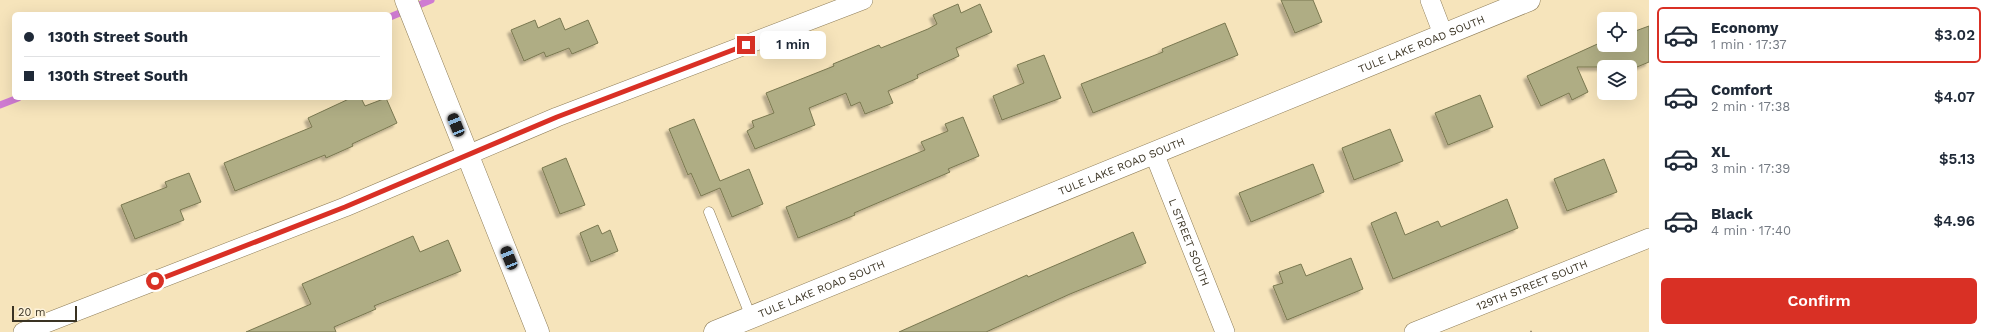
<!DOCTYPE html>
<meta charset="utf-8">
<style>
:root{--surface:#fff;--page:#f2f2f3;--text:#1f2937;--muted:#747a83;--line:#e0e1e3;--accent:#d93025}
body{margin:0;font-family:"Work Sans",sans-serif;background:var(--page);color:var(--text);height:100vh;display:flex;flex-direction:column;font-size:15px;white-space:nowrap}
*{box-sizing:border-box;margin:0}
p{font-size:13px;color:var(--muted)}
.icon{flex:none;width:22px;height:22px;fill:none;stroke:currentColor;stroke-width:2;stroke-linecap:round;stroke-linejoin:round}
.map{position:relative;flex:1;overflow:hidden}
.drawer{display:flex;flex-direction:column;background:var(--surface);width:340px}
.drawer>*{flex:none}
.guide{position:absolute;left:12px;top:12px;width:380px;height:88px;border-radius:6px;box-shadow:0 4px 16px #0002;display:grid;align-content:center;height:88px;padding:0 12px;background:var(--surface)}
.fabs{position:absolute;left:1597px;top:12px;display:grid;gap:8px}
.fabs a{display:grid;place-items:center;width:40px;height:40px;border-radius:6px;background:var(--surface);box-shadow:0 4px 16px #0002;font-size:20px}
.scale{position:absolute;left:12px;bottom:10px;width:65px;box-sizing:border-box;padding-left:4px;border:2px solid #3a3323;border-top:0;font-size:11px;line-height:14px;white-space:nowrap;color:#3a3323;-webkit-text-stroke:3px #fdf2d9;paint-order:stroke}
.end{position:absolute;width:18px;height:18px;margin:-9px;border:5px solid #d93025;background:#fff;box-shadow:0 0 0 2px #fff}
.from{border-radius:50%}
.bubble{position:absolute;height:28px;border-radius:6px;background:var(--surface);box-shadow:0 4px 16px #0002;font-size:13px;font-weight:600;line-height:28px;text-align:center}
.car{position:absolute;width:12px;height:24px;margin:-12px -6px;border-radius:5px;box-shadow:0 0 3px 1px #0007;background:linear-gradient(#222 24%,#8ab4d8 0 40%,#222 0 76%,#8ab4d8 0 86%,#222 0)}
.guide b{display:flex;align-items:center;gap:14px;height:38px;font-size:15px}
.guide b+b{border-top:1px solid var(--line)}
.guide i{width:10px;height:10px;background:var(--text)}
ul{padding:7px 0 0;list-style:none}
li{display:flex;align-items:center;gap:12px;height:56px;margin:0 8px 6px;padding:0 4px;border:2px solid transparent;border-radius:6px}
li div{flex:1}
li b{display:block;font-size:15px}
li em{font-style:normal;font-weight:600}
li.current{border-color:var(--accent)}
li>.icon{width:36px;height:36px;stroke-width:1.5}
.primary-button{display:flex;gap:8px;margin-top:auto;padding:8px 12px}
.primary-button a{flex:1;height:46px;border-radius:6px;background:var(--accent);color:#fff;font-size:16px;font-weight:600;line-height:46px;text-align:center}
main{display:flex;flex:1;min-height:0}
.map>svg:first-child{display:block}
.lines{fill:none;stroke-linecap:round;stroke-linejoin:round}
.stream{stroke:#cf7bd2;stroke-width:7}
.building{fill:#afad84;stroke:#7a7850;filter:url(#shadow)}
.service-casing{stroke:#8d7c57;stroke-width:11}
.minor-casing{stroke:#8d7c57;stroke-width:20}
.tertiary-casing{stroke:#8d7c57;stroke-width:23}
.path{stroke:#9f9274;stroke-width:2.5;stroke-dasharray:2 3;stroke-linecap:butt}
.service{stroke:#fff;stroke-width:10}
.minor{stroke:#fff;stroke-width:19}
.tertiary{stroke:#fff;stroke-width:22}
.route{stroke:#d93025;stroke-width:5}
.labels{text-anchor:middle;stroke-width:3.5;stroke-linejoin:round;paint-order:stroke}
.street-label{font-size:11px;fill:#3a3323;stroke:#fdf2d9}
</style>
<main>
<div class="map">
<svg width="1649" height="332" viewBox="0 0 1649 332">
<defs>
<filter id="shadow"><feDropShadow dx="-3.5" dy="3.5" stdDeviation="1" flood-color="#0004"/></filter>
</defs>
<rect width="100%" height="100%" fill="#f6e4bb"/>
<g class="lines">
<g class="stream">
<path d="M390 17 431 0"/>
<path d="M0 105 18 98"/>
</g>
</g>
<g class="building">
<path d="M1281 0H1313L1322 22 1295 33Z"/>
<path d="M958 4 961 13 980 4 992 32 956 48 959 56 917 75 918 78 888 91 893 103 865 114 860 102 851 106 846 93 809 108 815 125 755 149 747 131 754 127 752 121 774 113 766 93 834 66 833 64 879 45 881 48 928 29 937 24 933 15Z"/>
<path d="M560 18 565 30 588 20 598 43 572 54 569 48 546 57 544 52 524 61 511 30 535 20 538 28Z"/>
<path d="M1225 23 1238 55 1093 113 1081 84 1163 52 1162 49Z"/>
<path d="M1649 26V62L1637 67H1577L1588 92 1572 100 1569 93 1541 106 1527 76 1604 41V45H1630V33Z"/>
<path d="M1044 55 1061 98 1002 120 993 96 1024 83 1017 65Z"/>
<path d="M1480 95 1493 127 1448 145 1435 113Z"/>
<path d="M351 98H361L365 106 386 98 397 123 352 144 353 146 326 158 325 155 235 191 224 163 312 127 308 118Z"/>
<path d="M963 117 979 156 948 169 950 172 854 213 855 215 798 238 786 207 925 150 921 142 948 131 945 124Z"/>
<path d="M694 119 720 181 749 169 763 204 732 217 720 188 701 196 691 173 688 175 669 129Z"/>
<path d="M1390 129 1403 161 1354 180 1342 148Z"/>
<path d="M566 158 585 205 560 214 542 168Z"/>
<path d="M1604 159 1617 192 1567 211 1554 179Z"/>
<path d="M1313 164 1324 192 1251 222 1239 193Z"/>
<path d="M189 173 201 202 180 210 184 220 135 239 121 205 167 187 165 182Z"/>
<path d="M1507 199 1518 228 1393 279 1371 223 1396 212 1405 235 1438 221 1441 227Z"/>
<path d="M598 225 602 234 610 230 618 251 591 262 580 233Z"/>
<path d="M1133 232 1146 263 1070 294 986 332H899L1027 275 1028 277Z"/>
<path d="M413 236 420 252 448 240 461 271 374 306 376 309 334 327 336 332H246L311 304 302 284Z"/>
<path d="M1351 258 1363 289 1287 320 1273 286 1283 283 1279 272 1301 264 1306 276Z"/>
</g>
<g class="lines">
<defs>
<path id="service" d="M709 212 751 317"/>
<g id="minor">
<path d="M1430 0 1443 34"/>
<path id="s1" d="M1154 153 1225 332"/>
<path d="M23 332 345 207 557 117 863 0"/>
<path id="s2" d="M1414 332 1649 238"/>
</g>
<g id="tertiary">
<path d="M406 0 538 332"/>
<path id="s3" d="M715 332 1529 0"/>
</g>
</defs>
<use href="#service" class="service-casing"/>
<use href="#minor" class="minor-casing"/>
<use href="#tertiary" class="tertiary-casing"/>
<path class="path" d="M1530 332H1533"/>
<use href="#service" class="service"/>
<use href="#minor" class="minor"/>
<use href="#tertiary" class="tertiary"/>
</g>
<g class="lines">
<path class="route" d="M155 281 345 207 557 117 746 45"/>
</g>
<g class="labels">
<g class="street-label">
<text dy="4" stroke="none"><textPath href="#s3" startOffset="763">TULE LAKE ROAD SOUTH</textPath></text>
<text dy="4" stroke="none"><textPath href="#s3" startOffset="439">TULE LAKE ROAD SOUTH</textPath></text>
<text dy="4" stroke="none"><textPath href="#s1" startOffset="96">L STREET SOUTH</textPath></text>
<text dy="4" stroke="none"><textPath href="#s2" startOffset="127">129TH STREET SOUTH</textPath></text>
<text dy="4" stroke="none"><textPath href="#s3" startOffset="115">TULE LAKE ROAD SOUTH</textPath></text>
</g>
</g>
</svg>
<div class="fabs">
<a><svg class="icon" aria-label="locate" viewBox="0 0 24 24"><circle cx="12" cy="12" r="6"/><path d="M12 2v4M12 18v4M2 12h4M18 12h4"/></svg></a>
<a><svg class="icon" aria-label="layers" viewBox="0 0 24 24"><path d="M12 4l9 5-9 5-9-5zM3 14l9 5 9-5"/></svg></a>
</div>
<div class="scale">20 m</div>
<i class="end from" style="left:155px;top:281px"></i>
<i class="end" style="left:746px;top:45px"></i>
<div class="bubble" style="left:760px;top:31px;width:66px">1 min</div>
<i class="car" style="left:456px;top:125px;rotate:338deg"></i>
<i class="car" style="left:509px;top:258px;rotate:338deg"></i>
<div class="guide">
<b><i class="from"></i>130th Street South</b>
<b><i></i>130th Street South</b>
</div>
</div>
<section class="drawer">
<ul>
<li class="current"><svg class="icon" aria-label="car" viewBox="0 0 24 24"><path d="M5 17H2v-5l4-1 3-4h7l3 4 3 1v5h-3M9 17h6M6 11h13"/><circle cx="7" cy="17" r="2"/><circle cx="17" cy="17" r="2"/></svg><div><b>Economy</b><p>1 min · 17:37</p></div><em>$3.02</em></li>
<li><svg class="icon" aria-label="car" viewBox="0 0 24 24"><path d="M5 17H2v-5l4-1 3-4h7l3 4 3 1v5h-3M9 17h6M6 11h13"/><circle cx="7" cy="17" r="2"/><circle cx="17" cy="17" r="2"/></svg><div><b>Comfort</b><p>2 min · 17:38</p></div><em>$4.07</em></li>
<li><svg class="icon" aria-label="car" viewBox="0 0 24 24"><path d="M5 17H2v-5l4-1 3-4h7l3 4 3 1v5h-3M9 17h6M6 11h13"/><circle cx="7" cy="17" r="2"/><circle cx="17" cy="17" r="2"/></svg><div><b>XL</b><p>3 min · 17:39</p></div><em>$5.13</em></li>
<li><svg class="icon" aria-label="car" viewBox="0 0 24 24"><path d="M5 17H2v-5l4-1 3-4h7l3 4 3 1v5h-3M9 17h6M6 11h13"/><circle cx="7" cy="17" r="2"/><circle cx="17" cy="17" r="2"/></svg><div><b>Black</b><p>4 min · 17:40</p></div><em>$4.96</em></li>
</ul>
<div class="primary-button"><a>Confirm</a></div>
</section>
</main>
